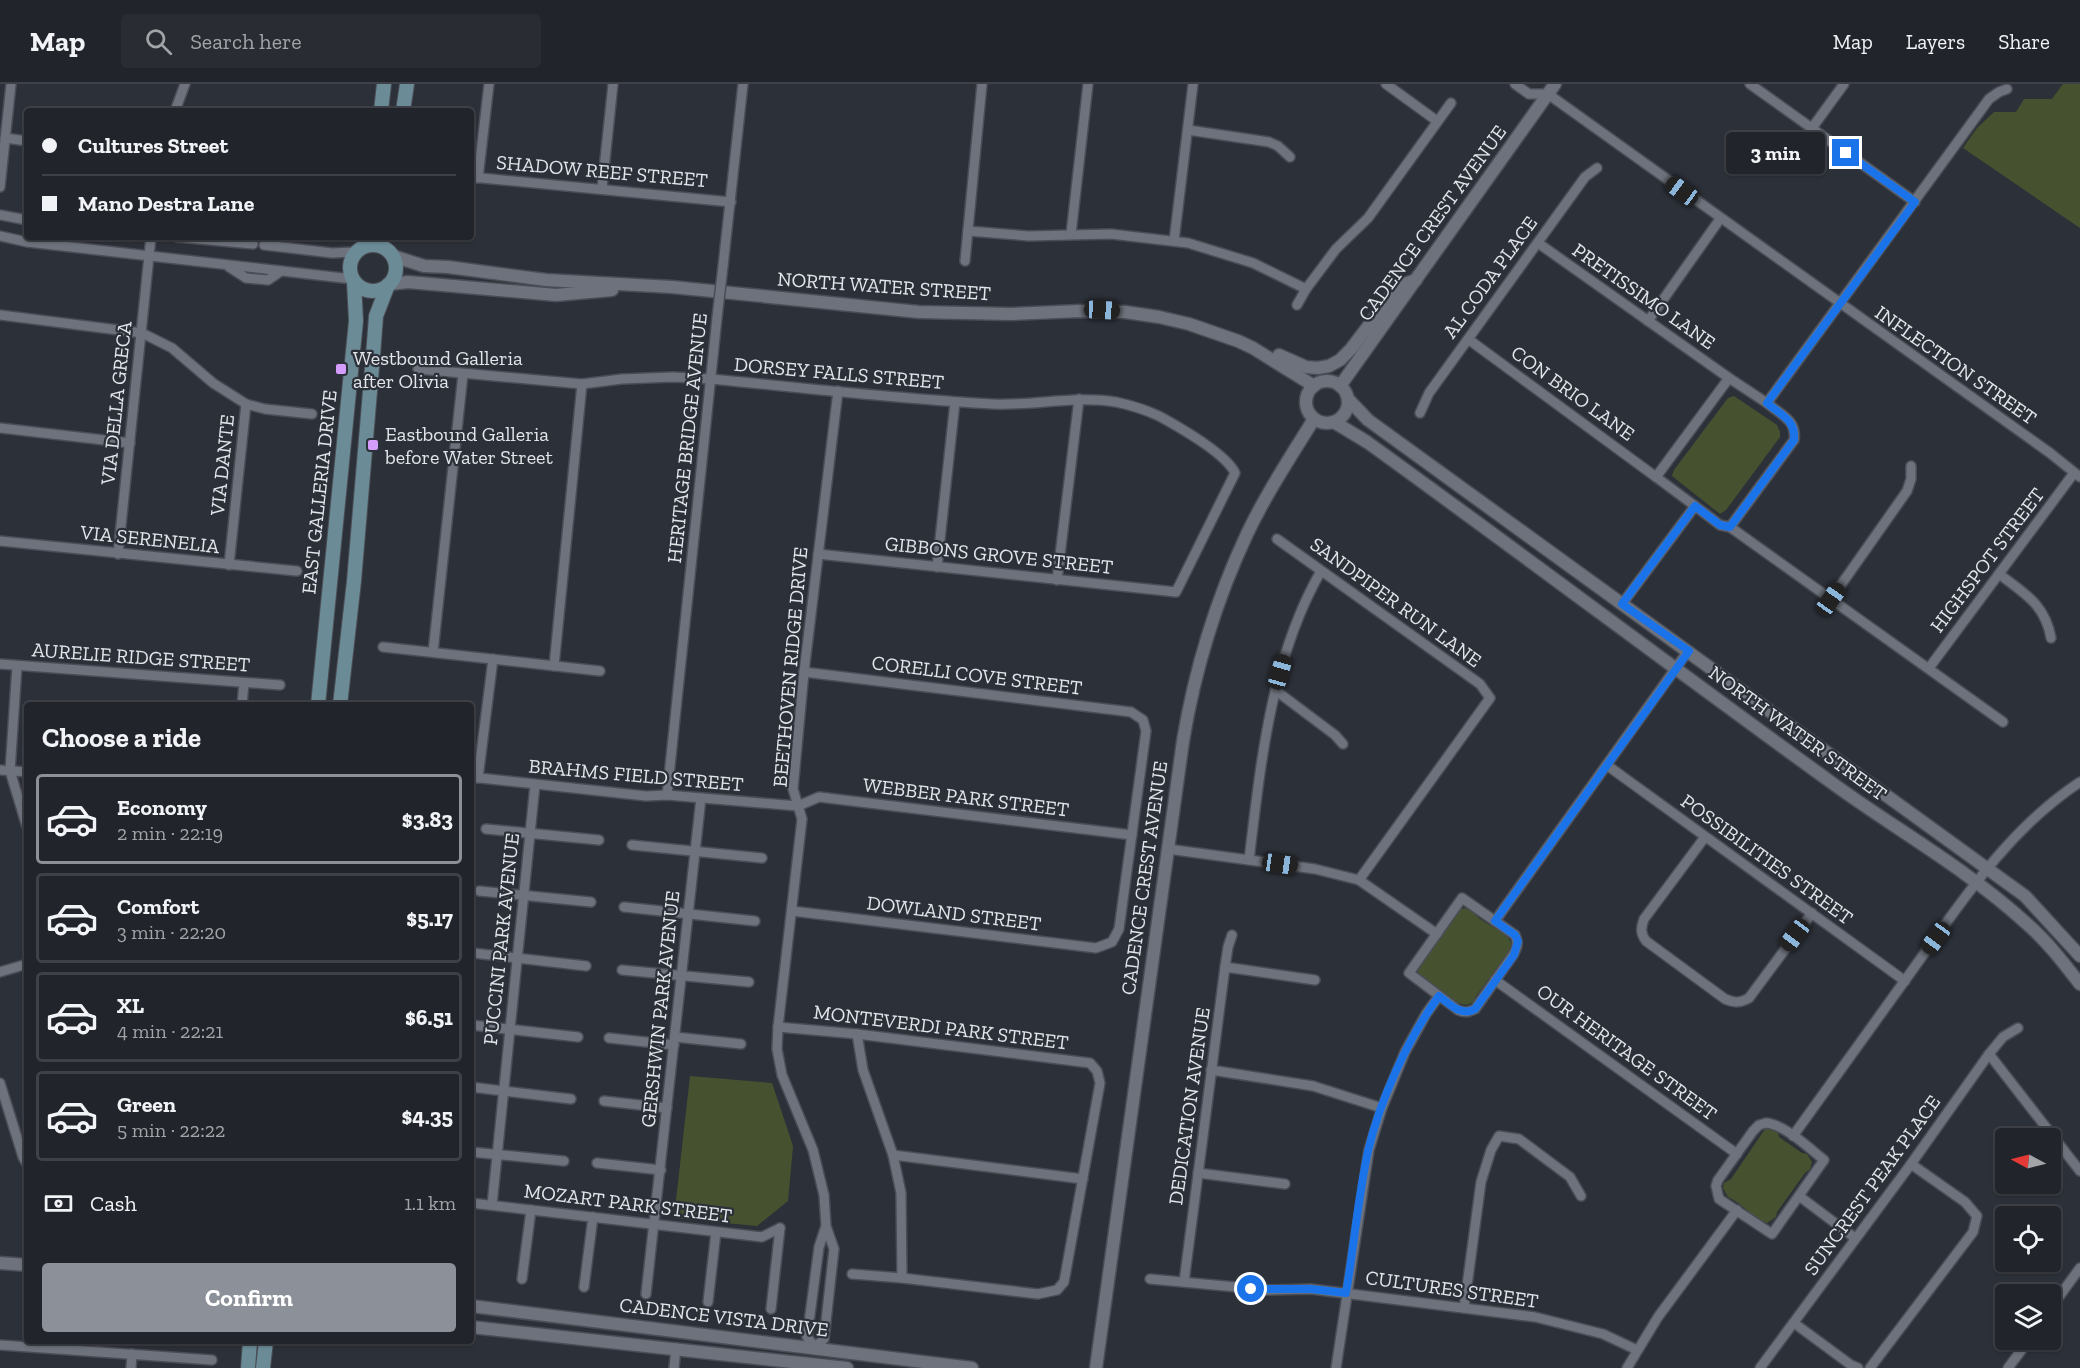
<!DOCTYPE html>
<meta charset="utf-8">
<style>
:root{--surface:#21242a;--page:#292c32;--text:#f1f3f6;--muted:#a2a4a8;--line:#3e4147;--accent:#8c9099}
body{margin:0;font-family:"Zilla Slab",serif;background:var(--page);color:var(--text);height:100vh;display:flex;flex-direction:column;font-size:22px;white-space:nowrap}
*{box-sizing:border-box;margin:0}
p{font-size:20px;color:var(--muted)}
.icon{flex:none;width:33px;height:33px;fill:none;stroke:currentColor;stroke-width:2;stroke-linecap:round;stroke-linejoin:round}
.map{position:relative;flex:1;overflow:hidden}
.drawer{position:absolute;left:24px;top:618px;width:450px;height:642px;display:flex;flex-direction:column;background:var(--surface);border-radius:6px;box-shadow:0 2px 4px #0004,0 0 0 2px var(--line)}
.drawer>*{flex:none}
.guide{position:absolute;left:24px;top:24px;width:450px;height:132px;border-radius:6px;box-shadow:0 2px 4px #0004,0 0 0 2px var(--line);display:grid;align-content:center;height:132px;padding:0 18px;background:var(--surface)}
.needle{width:39px;rotate:277deg}
.tools{position:absolute;left:1995px;top:1044px;display:grid;gap:12px}
.tools a{display:grid;place-items:center;width:66px;height:66px;border-radius:6px;background:var(--surface);box-shadow:0 2px 4px #0004,0 0 0 2px var(--line);font-size:30px}
.end{position:absolute;width:27px;height:27px;margin:-14px;border:8px solid #1a73e8;background:#fff;box-shadow:0 0 0 3px #fff}
.from{border-radius:50%}
.bubble{position:absolute;height:42px;border-radius:6px;background:var(--surface);box-shadow:0 2px 4px #0004,0 0 0 2px var(--line);font-size:20px;font-weight:700;line-height:42px;text-align:center}
.car{position:absolute;width:18px;height:36px;margin:-18px -9px;border-radius:8px;box-shadow:0 0 4px 2px #0007;background:linear-gradient(#222 24%,#8ab4d8 0 40%,#222 0 76%,#8ab4d8 0 86%,#222 0)}
.guide b{display:flex;align-items:center;gap:21px;height:57px;font-size:22px}
.guide b+b{border-top:2px solid var(--line)}
.guide i{width:15px;height:15px;background:var(--text)}
ul{padding:0;list-style:none}
li{display:flex;align-items:center;gap:18px;height:90px;margin:0 12px 9px;padding:0 6px;border:3px solid var(--line);border-radius:6px}
li div{flex:1}
li b{display:block;font-size:22px}
li em{font-style:normal;font-weight:700}
li.active{border-color:var(--accent)}
li>.icon{width:54px;height:54px;stroke-width:1.5}
h2{padding:0 18px;font-size:27px;line-height:72px}
.pay{display:flex;align-items:center;gap:15px;height:66px;padding:0 18px;font-size:22px}
.pay p{margin-inline-start:auto}
.cta{display:flex;gap:12px;margin-top:auto;padding:12px 18px}
.cta a{flex:1;height:69px;border-radius:6px;background:var(--accent);color:#fff;font-size:24px;font-weight:700;line-height:69px;text-align:center}
header{display:flex;align-items:center;gap:36px;box-sizing:border-box;height:84px;padding:0 30px;background:var(--surface);border-bottom:2px solid var(--line)}
header strong{font-size:28px}
nav{display:flex;gap:33px;margin-inline-start:auto;font-size:21px}
.search{width:420px;height:54px;background:var(--page);display:flex;align-items:center;gap:15px;box-sizing:border-box;padding:0 21px;border-radius:6px;color:var(--muted);font-size:22px}
.map>svg:first-child{display:block}
.green{fill:#46522f}
.lines{fill:none;stroke-linecap:round;stroke-linejoin:round}
.minor-casing{stroke:#4a4d55;stroke-width:12}
.tertiary-casing{stroke:#4a4d55;stroke-width:15}
.secondary-casing{stroke:#4a4d55;stroke-width:16}
.minor{stroke:#6d727c;stroke-width:9}
.tertiary{stroke:#6d727c;stroke-width:12}
.secondary{stroke:#6b8b96;stroke-width:14}
.minor-bridge-casing{stroke:#4a4d55;stroke-width:12;stroke-linecap:butt}
.minor-bridge{stroke:#6d727c;stroke-width:9}
.route{stroke:#1a73e8;stroke-width:8}
.poi-dot{fill:#d49cfc;stroke:#2c3038;stroke-width:2}
.labels{text-anchor:middle;stroke-width:4.5;stroke-linejoin:round;paint-order:stroke}
.street-label{font-size:20px;fill:#e2e5ea;stroke:#2c3038}
.poi-label{font-size:20px;fill:#e2e5ea;stroke:#2c3038;text-anchor:start}
</style>
<header>
<strong>Map</strong>
<div class="search"><svg class="icon" aria-label="search" viewBox="0 0 24 24"><circle cx="10" cy="10" r="6"/><path d="M15 15l6 6"/></svg>Search here</div>
<nav><a>Map</a><a>Layers</a><a>Share</a></nav>
</header>
<div class="map">
<svg width="2080" height="1284" viewBox="0 0 2080 1284">
<rect width="100%" height="100%" fill="#2c3038"/>
<g class="green">
<path d="M2063 0H2080V144L1963 64 1977 44 1994 28H2016L2024 15H2052Z"/>
<path d="M1734 312 1777 341 1780 348V353L1726 426 1720 430 1672 392 1674 386 1728 314Z"/>
<path d="M1467 824 1473 826C1481 844 1511 843 1512 864L1476 912C1467 938 1435 898 1420 893L1417 885 1454 834V830L1459 825Z"/>
<path d="M690 992 772 999 793 1062 788 1117 757 1142 674 1134Z"/>
<path d="M1765 1045H1773L1778 1049 1779 1053 1802 1069 1807 1070 1812 1078 1810 1085 1805 1089 1777 1128 1776 1133 1767 1139C1753 1135 1742 1119 1728 1113L1723 1104 1724 1099 1731 1095Z"/>
</g>
<g class="lines">
<defs>
<g id="minor">
<path d="M1386 0 1437 37"/>
<path d="M1515 0 1529 10H1548"/>
<path d="M1750 0 1915 118"/>
<path d="M1548 10 2050 369 2080 393"/>
<path d="M175 27 185 0"/>
<path d="M1812 44 1844 0"/>
<path d="M1188 46 1269 58 1278 62 1290 73"/>
<path d="M5 54 27 57"/>
<path d="M471 93 731 118"/>
<path d="M478 94 489 0"/>
<path d="M0 103 11 0"/>
<path d="M602 104 613 0"/>
<path d="M0 131 27 136"/>
<path d="M968 147 1029 152 1111 150 1188 159 1253 179 1306 205"/>
<path d="M1071 150 1088 0"/>
<path d="M0 152 27 158 352 195"/>
<path d="M177 153 253 160"/>
<path d="M1174 157 1193 0"/>
<path d="M1538 159 1729 294"/>
<path d="M264 161 332 169 356 168"/>
<path d="M965 177 982 0"/>
<path d="M723 182 743 0"/>
<path d="M229 183 246 194 268 196 281 187"/>
<path d="M1297 221 1306 205 1336 165 1368 134 1451 19"/>
<path d="M0 231 142 249 172 264 213 299 246 320 265 325 312 330"/>
<path d="M1648 237 1720 135"/>
<path d="M1468 255 1656 393"/>
<path d="M418 285 582 300 622 295 673 293 711 295C805 304 899 315 993 320 1034 322 1075 311 1116 318 1130 321 1146 326 1159 332 1179 343 1226 370 1235 389L1176 508 818 470"/>
<path d="M1420 329 1429 309 1585 93 1597 84"/>
<path d="M0 344 130 359"/>
<path d="M1695 422 1656 393 1729 294 1767 319"/>
<path d="M1730 443 2003 638"/>
<path d="M1277 455 1480 600 1490 614 1359 796"/>
<path d="M0 457 297 487"/>
<path d="M118 470 151 153"/>
<path d="M229 481 246 320"/>
<path d="M937 483 955 318"/>
<path d="M1999 490C2024 509 2045 520 2051 554"/>
<path d="M1057 496 1079 315"/>
<path d="M1831 515 1907 407 1911 395V382"/>
<path d="M1622 520 1695 422 1720 441 1730 443 1794 356C1797 336 1781 331 1767 319L1989 15 1999 8 2007 5"/>
<path d="M383 563 600 587"/>
<path d="M433 568 463 290"/>
<path d="M0 580 280 601"/>
<path d="M17 582 10 687 27 743"/>
<path d="M554 582 582 300"/>
<path d="M1929 584 2074 389"/>
<path d="M1275 606 1335 651 1343 660"/>
<path d="M242 621 244 599"/>
<path d="M1608 682 1905 897"/>
<path d="M0 686 27 688"/>
<path d="M471 693 646 712 667 711 798 722 819 713 1132 751"/>
<path d="M478 694 493 575"/>
<path d="M667 711 717 234"/>
<path d="M486 745 599 756"/>
<path d="M1705 753 1644 835C1641 844 1640 849 1646 857L1725 915C1735 919 1740 919 1749 914L1812 829"/>
<path d="M632 761 762 774"/>
<path d="M1168 765 1315 785 1359 796 1437 850"/>
<path d="M1249 776C1261 677 1271 574 1321 487"/>
<path d="M479 807 591 818"/>
<path d="M1462 814 1515 851C1519 859 1517 864 1513 871L1475 925C1469 928 1465 929 1458 926L1409 889Z"/>
<path d="M624 823 755 837"/>
<path d="M792 827 1096 864 1112 858 1119 845 1146 647 1143 636 1131 628 804 588"/>
<path d="M1495 837 1688 567"/>
<path d="M473 869 586 882"/>
<path d="M1225 883 1315 896"/>
<path d="M622 886 749 898"/>
<path d="M0 888 27 880"/>
<path d="M1495 896 1737 1070"/>
<path d="M471 941 578 953"/>
<path d="M778 943 857 950 1090 979 1097 987 1100 999 1064 1198 1057 1206 1038 1210 902 1194 852 1190"/>
<path d="M857 950 863 986 893 1071 901 1109 902 1194"/>
<path d="M675 953 741 960"/>
<path d="M609 954 674 961"/>
<path d="M1989 970 2080 1087"/>
<path d="M1211 986 1313 1002 1382 1024"/>
<path d="M0 999 23 1073 27 1080"/>
<path d="M471 1003 571 1015"/>
<path d="M604 1017 667 1024"/>
<path d="M1766 1039C1784 1040 1810 1065 1824 1076L1772 1150 1719 1115 1716 1102 1718 1096 1753 1047 1759 1041Z"/>
<path d="M1793 1052C1834 995 1875 938 1916 881 1964 814 2010 744 2080 698"/>
<path d="M471 1068 564 1077"/>
<path d="M893 1071 1083 1095"/>
<path d="M597 1079 661 1086"/>
<path d="M1198 1089 1285 1100"/>
<path d="M1799 1112 1855 1154"/>
<path d="M471 1119 762 1153 780 1144"/>
<path d="M492 1121 535 701"/>
<path d="M826 1142 819 1163 807 1253 815 1263 824 1255 834 1165 826 1142 824 1111 813 1066 782 991 777 965 778 943 802 735 793 705 804 588 838 307"/>
<path d="M522 1195 531 1126"/>
<path d="M1150 1195 1268 1206 1311 1205 1535 1233 1603 1250 1637 1266"/>
<path d="M1184 1198 1225 883 1228 863 1232 851"/>
<path d="M584 1203 593 1133"/>
<path d="M646 1210 701 714"/>
<path d="M708 1218 716 1148"/>
<path d="M1464 1224 1481 1098 1491 1066 1499 1052 1519 1055 1570 1093 1581 1112"/>
<path d="M771 1225 780 1144"/>
<path d="M2050 1225 2080 1184"/>
<path d="M1794 1239 1851 1281 1858 1284"/>
<path d="M0 1261 212 1276"/>
<path d="M131 1284 132 1270"/>
<path d="M674 1284 676 1264"/>
<path d="M1336 1284 1369 1066 1382 1024 1405 968 1426 930 1439 912"/>
<path d="M1627 1284 1658 1233 1737 1126"/>
<path d="M1760 1284 1911 1080 1989 970 2003 953 2018 944"/>
<path d="M1870 1284 1973 1148 1977 1132 1965 1118 1911 1080"/>
<path d="M2008 1284 2029 1256"/>
</g>
<g id="tertiary">
<path d="M393 172 424 182 448 183 546 196 672 203 919 228 1011 230 1080 227 1125 228 1159 233 1189 240 1238 257 1253 264 1314 302"/>
<path d="M390 200 408 198 556 211 612 206"/>
<path d="M1279 271 1306 283 1318 284 1329 282 1340 276 1351 265 1399 202 1416 196"/>
<circle cx="1327" cy="318" r="21"/>
<path d="M1340 302 1555 0"/>
<path d="M1348 315 1368 336 2025 812 2080 872"/>
<path d="M1334 338 1367 358C1521 469 1673 584 1828 696 1893 744 1966 784 2026 839 2047 857 2063 878 2080 900"/>
<path d="M0 1179 27 1181"/>
<path d="M471 1222 972 1284"/>
<path d="M471 1243 847 1284"/>
<path d="M1096 1284 1183 657C1195 585 1216 516 1247 450 1266 410 1291 372 1314 335"/>
</g>
<g id="secondary">
<path d="M381 27 384 0"/>
<path d="M403 27 407 0"/>
<circle cx="373" cy="184" r="23"/>
<path d="M318 621 356 237 354 198"/>
<path d="M340 621 354 497 373 272 376 232 388 201"/>
<path d="M248 1284 250 1257"/>
<path d="M263 1284 266 1257"/>
</g>
</defs>
<use href="#minor" class="minor-casing"/>
<use href="#tertiary" class="tertiary-casing"/>
<use href="#secondary" class="secondary-casing"/>
<use href="#minor" class="minor"/>
<use href="#tertiary" class="tertiary"/>
<use href="#secondary" class="secondary"/>
<defs>
<path id="minor-bridge" d="M717 234 723 182"/>
</defs>
<use href="#minor-bridge" class="minor-bridge-casing"/>
<use href="#minor-bridge" class="minor-bridge"/>
</g>
<g class="lines">
<path class="route" d="M1251 1205H1311L1346 1209C1354 1162 1358 1113 1368 1067 1380 1016 1408 954 1439 912 1450 920 1461 933 1475 925L1514 871 1518 857 1515 851 1495 837 1689 567 1622 520 1695 422 1720 441 1730 443 1794 356C1796 336 1781 331 1767 319L1915 118 1846 69"/>
</g>
<g class="poi-dot">
<rect x="335" y="279" width="12" height="12" rx="3"/>
<rect x="367" y="355" width="12" height="12" rx="3"/>
</g>
<g class="labels">
<g class="street-label">
<text transform="translate(602 87) rotate(5)" y="7">SHADOW REEF STREET</text>
<text transform="translate(1432 139) rotate(-54)" y="7">CADENCE CREST AVENUE</text>
<text transform="translate(1490 193) rotate(-54)" y="7">AL CODA PLACE</text>
<text transform="translate(884 202) rotate(4)" y="7">NORTH WATER STREET</text>
<text transform="translate(1644 212) rotate(35)" y="7">PRETISSIMO LANE</text>
<text transform="translate(1956 281) rotate(35)" y="7">INFLECTION STREET</text>
<text transform="translate(839 289) rotate(5)" y="7">DORSEY FALLS STREET</text>
<text transform="translate(1573 309) rotate(36)" y="7">CON BRIO LANE</text>
<text transform="translate(116 319) rotate(-84)" y="7">VIA DELLA GRECA</text>
<text transform="translate(687 354) rotate(-84)" y="7">HERITAGE BRIDGE AVENUE</text>
<text transform="translate(222 381) rotate(-84)" y="7">VIA DANTE</text>
<text transform="translate(319 408) rotate(-84)" y="7">EAST GALLERIA DRIVE</text>
<text transform="translate(150 455) rotate(6)" y="7">VIA SERENELIA</text>
<text transform="translate(999 471) rotate(6)" y="7">GIBBONS GROVE STREET</text>
<text transform="translate(1987 476) rotate(-53)" y="7">HIGHSPOT STREET</text>
<text transform="translate(1396 518) rotate(36)" y="7">SANDPIPER RUN LANE</text>
<text transform="translate(141 573) rotate(4)" y="7">AURELIE RIDGE STREET</text>
<text transform="translate(790 583) rotate(-85)" y="7">BEETHOVEN RIDGE DRIVE</text>
<text transform="translate(977 591) rotate(7)" y="7">CORELLI COVE STREET</text>
<text transform="translate(1798 649) rotate(36)" y="7">NORTH WATER STREET</text>
<text transform="translate(636 691) rotate(5)" y="7">BRAHMS FIELD STREET</text>
<text transform="translate(966 713) rotate(7)" y="7">WEBBER PARK STREET</text>
<text transform="translate(1767 775) rotate(36)" y="7">POSSIBILITIES STREET</text>
<text transform="translate(1144 794) rotate(-82)" y="7">CADENCE CREST AVENUE</text>
<text transform="translate(954 829) rotate(7)" y="7">DOWLAND STREET</text>
<text transform="translate(501 855) rotate(-84)" y="7">PUCCINI PARK AVENUE</text>
<text transform="translate(660 925) rotate(-84)" y="7">GERSHWIN PARK AVENUE</text>
<text transform="translate(941 943) rotate(7)" y="7">MONTEVERDI PARK STREET</text>
<text transform="translate(1627 968) rotate(36)" y="7">OUR HERITAGE STREET</text>
<text transform="translate(1189 1022) rotate(-82)" y="7">DEDICATION AVENUE</text>
<text transform="translate(1872 1101) rotate(-54)" y="7">SUNCREST PEAK PLACE</text>
<text transform="translate(628 1119) rotate(7)" y="7">MOZART PARK STREET</text>
<text transform="translate(1452 1205) rotate(8)" y="7">CULTURES STREET</text>
<text transform="translate(724 1233) rotate(7)" y="7">CADENCE VISTA DRIVE</text>
</g>
<g class="poi-label">
<text x="353" y="281">Westbound Galleria<tspan x="353" dy="23">after Olivia</tspan></text>
<text x="385" y="357">Eastbound Galleria<tspan x="385" dy="23">before Water Street</tspan></text>
</g>
</g>
</svg>
<div class="tools">
<a><svg class="needle" viewBox="-14 -14 28 28"><path d="M0-13l5 13h-10z" fill="#e53935"/><path d="M0 13l5-13h-10z" fill="#a2a4a8"/></svg></a>
<a><svg class="icon" aria-label="locate" viewBox="0 0 24 24"><circle cx="12" cy="12" r="6"/><path d="M12 2v4M12 18v4M2 12h4M18 12h4"/></svg></a>
<a><svg class="icon" aria-label="layers" viewBox="0 0 24 24"><path d="M12 4l9 5-9 5-9-5zM3 14l9 5 9-5"/></svg></a>
</div>
<i class="end from" style="left:1251px;top:1205px"></i>
<i class="end" style="left:1846px;top:69px"></i>
<div class="bubble" style="left:1726px;top:48px;width:99px">3 min</div>
<i class="car" style="left:1682px;top:107px;rotate:306deg"></i>
<i class="car" style="left:1102px;top:226px;rotate:93deg"></i>
<i class="car" style="left:1831px;top:515px;rotate:35deg"></i>
<i class="car" style="left:1280px;top:588px;rotate:16deg"></i>
<i class="car" style="left:1280px;top:780px;rotate:98deg"></i>
<i class="car" style="left:1795px;top:851px;rotate:217deg"></i>
<i class="car" style="left:1936px;top:854px;rotate:216deg"></i>
<div class="guide">
<b><i class="from"></i>Cultures Street</b>
<b><i></i>Mano Destra Lane</b>
</div>
<section class="drawer">
<h2>Choose a ride</h2>
<ul>
<li class="active"><svg class="icon" aria-label="car" viewBox="0 0 24 24"><path d="M5 17H2v-5l4-1 3-4h7l3 4 3 1v5h-3M9 17h6M6 11h13"/><circle cx="7" cy="17" r="2"/><circle cx="17" cy="17" r="2"/></svg><div><b>Economy</b><p>2 min · 22:19</p></div><em>$3.83</em></li>
<li><svg class="icon" aria-label="car" viewBox="0 0 24 24"><path d="M5 17H2v-5l4-1 3-4h7l3 4 3 1v5h-3M9 17h6M6 11h13"/><circle cx="7" cy="17" r="2"/><circle cx="17" cy="17" r="2"/></svg><div><b>Comfort</b><p>3 min · 22:20</p></div><em>$5.17</em></li>
<li><svg class="icon" aria-label="car" viewBox="0 0 24 24"><path d="M5 17H2v-5l4-1 3-4h7l3 4 3 1v5h-3M9 17h6M6 11h13"/><circle cx="7" cy="17" r="2"/><circle cx="17" cy="17" r="2"/></svg><div><b>XL</b><p>4 min · 22:21</p></div><em>$6.51</em></li>
<li><svg class="icon" aria-label="car" viewBox="0 0 24 24"><path d="M5 17H2v-5l4-1 3-4h7l3 4 3 1v5h-3M9 17h6M6 11h13"/><circle cx="7" cy="17" r="2"/><circle cx="17" cy="17" r="2"/></svg><div><b>Green</b><p>5 min · 22:22</p></div><em>$4.35</em></li>
</ul>
<div class="pay"><svg class="icon" aria-label="cash" viewBox="0 0 24 24"><path d="M3 7h18v10H3z"/><circle cx="12" cy="12" r="2"/></svg>Cash<p>1.1 km</p></div>
<div class="cta"><a>Confirm</a></div>
</section>
</div>
